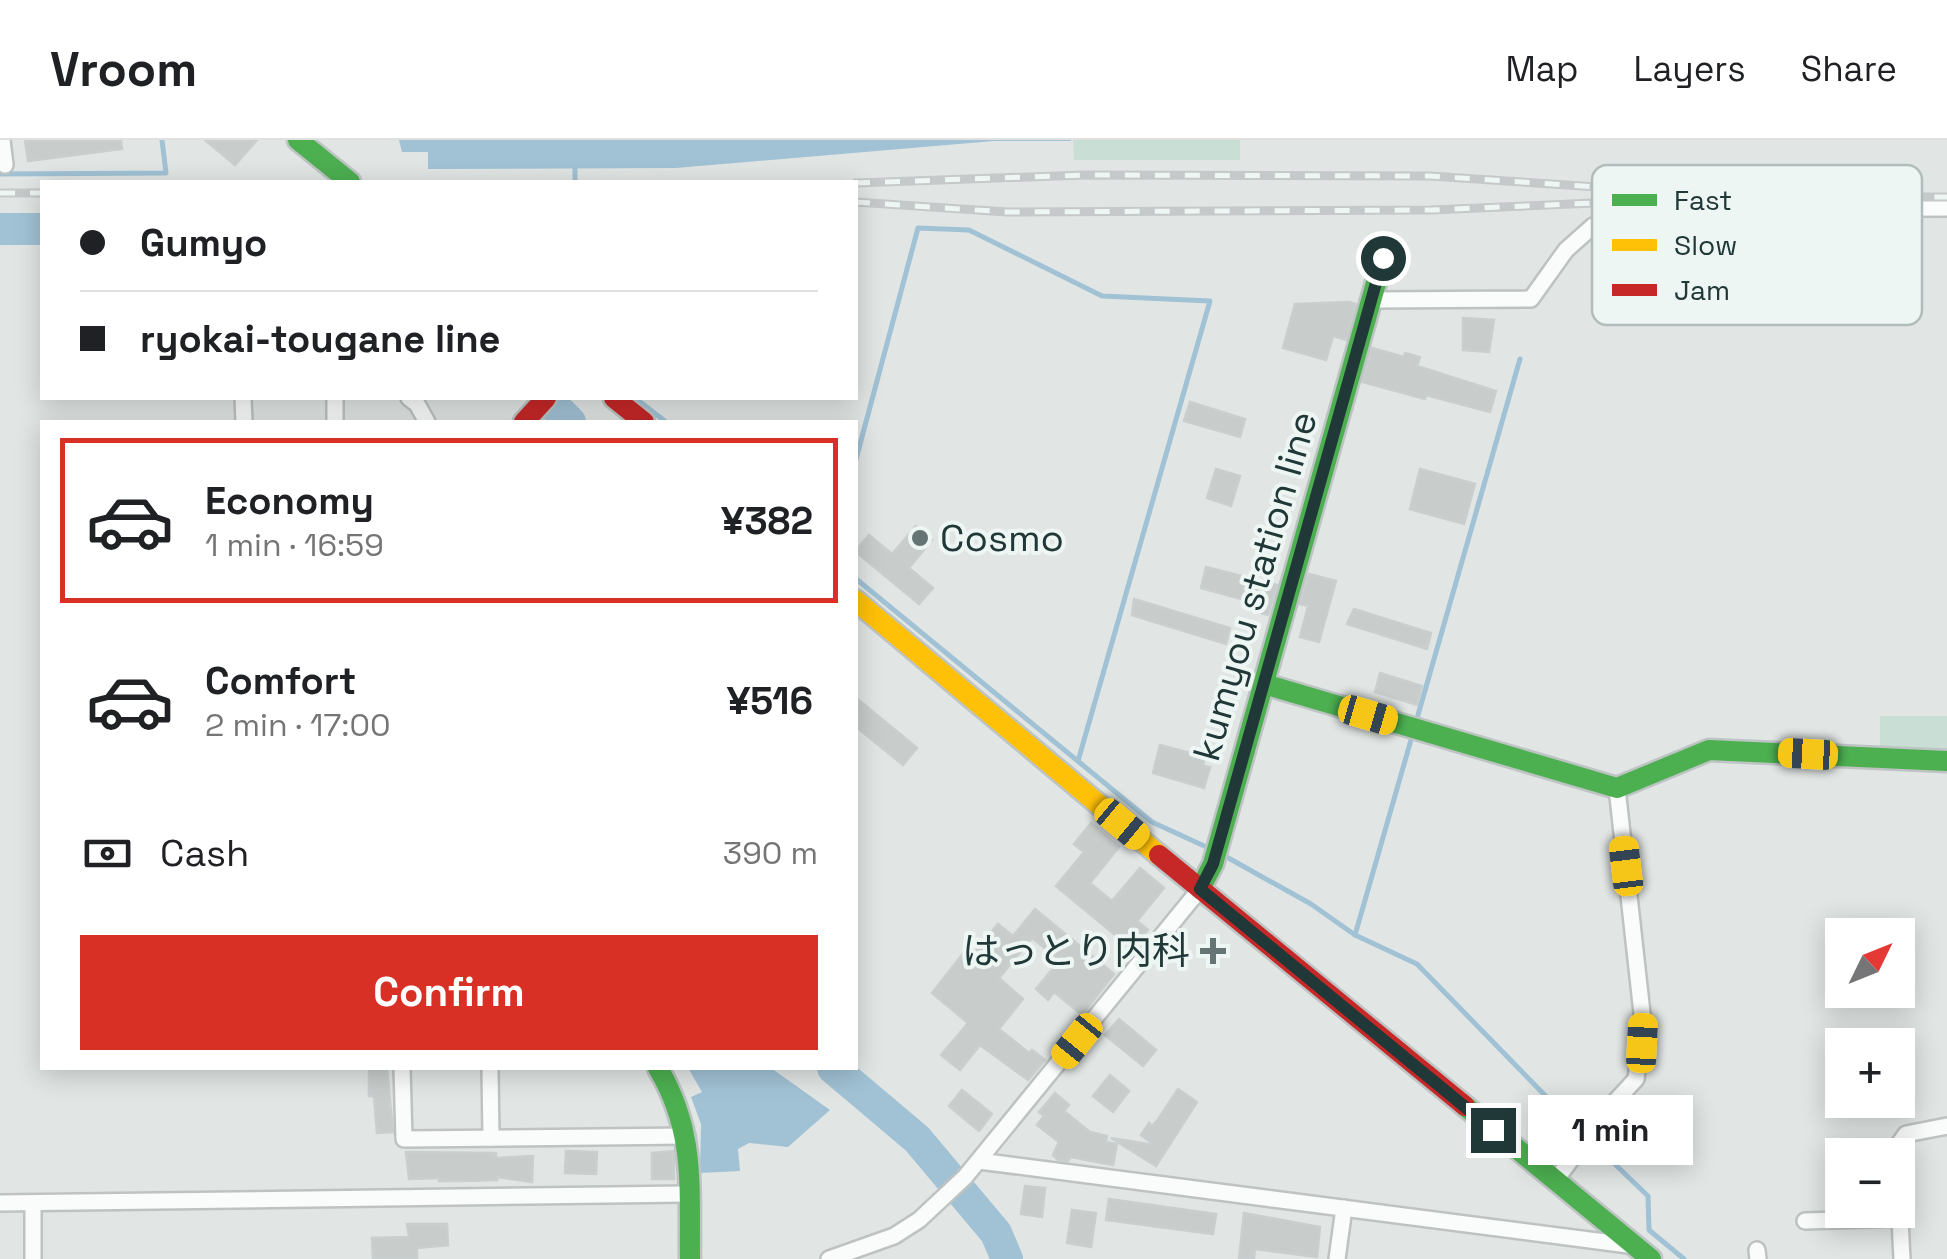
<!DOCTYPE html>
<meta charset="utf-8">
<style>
:root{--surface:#fff;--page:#f2f2f2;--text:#202124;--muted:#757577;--line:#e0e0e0;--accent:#d93025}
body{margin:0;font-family:"Space Grotesk","Noto Sans JP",sans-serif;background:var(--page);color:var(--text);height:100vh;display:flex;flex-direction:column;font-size:38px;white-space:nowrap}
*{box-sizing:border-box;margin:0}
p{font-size:32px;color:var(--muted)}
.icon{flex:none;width:55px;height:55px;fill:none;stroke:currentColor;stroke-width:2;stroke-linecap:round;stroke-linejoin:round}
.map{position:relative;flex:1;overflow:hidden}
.side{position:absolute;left:40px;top:280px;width:818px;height:650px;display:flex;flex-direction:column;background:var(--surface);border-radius:0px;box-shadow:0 5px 25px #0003}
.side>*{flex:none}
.top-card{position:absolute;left:40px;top:40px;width:818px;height:220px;border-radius:0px;box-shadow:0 5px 25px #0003;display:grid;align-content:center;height:220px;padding:0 40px;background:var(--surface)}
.needle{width:65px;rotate:47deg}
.controls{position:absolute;left:1825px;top:778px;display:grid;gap:20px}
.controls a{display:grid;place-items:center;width:90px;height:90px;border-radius:0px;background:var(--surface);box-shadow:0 5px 25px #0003;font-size:50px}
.end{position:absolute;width:45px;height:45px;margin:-22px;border:12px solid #203837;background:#fff;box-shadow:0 0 0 5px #fff}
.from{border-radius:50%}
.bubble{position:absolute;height:70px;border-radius:0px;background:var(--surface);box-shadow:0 5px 25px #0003;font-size:32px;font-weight:800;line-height:70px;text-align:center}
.car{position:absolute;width:30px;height:60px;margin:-30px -15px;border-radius:12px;box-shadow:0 0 8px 2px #0007;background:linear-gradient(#f5c518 24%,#345 0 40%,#f5c518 0 76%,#345 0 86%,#f5c518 0)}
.top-card b{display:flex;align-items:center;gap:35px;height:95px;font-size:38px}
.top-card b+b{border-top:2px solid var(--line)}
.top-card i{width:25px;height:25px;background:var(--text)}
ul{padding:18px 0 0;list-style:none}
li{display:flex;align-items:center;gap:30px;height:165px;margin:0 20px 15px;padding:0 20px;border:5px solid transparent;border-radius:0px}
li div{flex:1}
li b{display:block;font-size:38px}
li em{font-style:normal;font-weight:800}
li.selected{border-color:var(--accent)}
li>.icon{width:90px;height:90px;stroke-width:1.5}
.pay{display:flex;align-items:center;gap:25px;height:110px;padding:0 40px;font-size:38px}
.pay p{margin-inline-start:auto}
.cta{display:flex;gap:20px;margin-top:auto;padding:20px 40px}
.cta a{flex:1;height:115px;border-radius:0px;background:var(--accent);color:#fff;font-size:40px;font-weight:800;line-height:115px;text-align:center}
header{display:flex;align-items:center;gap:60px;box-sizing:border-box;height:140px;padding:0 50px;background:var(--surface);border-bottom:2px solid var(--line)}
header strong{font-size:48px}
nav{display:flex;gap:55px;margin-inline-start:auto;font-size:35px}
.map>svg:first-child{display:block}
.green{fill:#c9dfd5}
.water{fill:#a1c2d5}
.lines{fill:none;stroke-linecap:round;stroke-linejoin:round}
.stream{stroke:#a1c2d5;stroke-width:5}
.river{stroke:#a1c2d5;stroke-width:32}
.building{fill:#c8cdcc;stroke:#c9cfce;stroke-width:2.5}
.street-casing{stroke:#bec3c2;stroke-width:20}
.fast-casing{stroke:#bdc4c3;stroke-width:25}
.slow-casing{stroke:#bdc4c3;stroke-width:25}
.jam-casing{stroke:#bdc4c3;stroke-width:25}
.street{stroke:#fafbfb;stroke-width:15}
.fast{stroke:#4caf50;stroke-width:20}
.slow{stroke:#ffc107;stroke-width:20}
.jam{stroke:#c62828;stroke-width:20}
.rail-casing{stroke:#c5c9c9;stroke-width:9}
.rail{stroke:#eef6f4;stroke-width:5;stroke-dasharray:15;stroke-linecap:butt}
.route{stroke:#203837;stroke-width:12}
.poi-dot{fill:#647574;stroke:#eef6f4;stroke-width:4}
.labels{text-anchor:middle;stroke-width:8;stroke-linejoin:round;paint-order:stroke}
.poi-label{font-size:38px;fill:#203837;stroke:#eef6f4;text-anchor:start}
.street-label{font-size:38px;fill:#203837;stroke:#eef6f4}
.key{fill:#eef6f4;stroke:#b0bdbb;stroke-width:2.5}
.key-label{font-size:28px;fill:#203837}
</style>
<header>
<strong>Vroom</strong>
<nav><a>Map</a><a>Layers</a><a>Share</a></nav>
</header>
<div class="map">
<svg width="1947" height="1119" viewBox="0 0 1947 1119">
<rect width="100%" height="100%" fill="#e1e6e5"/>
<g class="green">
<path d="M1073 0H1240V20H1074Z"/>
<path d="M1880 576H1947V614L1880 611Z"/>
</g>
<g class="water">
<path d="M399 0H1071V1H994L676 28 428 29V12H402Z"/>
<path d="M688 928H771L830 970 788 1007 749 1003 738 1009 740 1031 700 1033 701 984 691 957 702 952Z"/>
</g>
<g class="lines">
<g class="stream">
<path d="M0 34 166 33 162 0"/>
<path d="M575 42V24"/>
<path d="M635 258 666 282"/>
<path d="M855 323 918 88 969 90 1102 156 1210 161 1078 621"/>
<path d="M855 438 1152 682 1213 710"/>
<path d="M1416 582 1520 219"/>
<path d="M1223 715 1311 764 1355 795 1413 593"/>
<path d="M1355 795 1417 824 1570 981 1648 1056 1649 1090 1684 1119"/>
</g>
<g class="river">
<path d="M0 89H42"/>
<path d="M546 258 570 282"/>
<path d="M833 928 917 999 996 1093 1007 1119"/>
</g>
</g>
<g class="building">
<path d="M25 0H121L122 9 28 21Z"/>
<path d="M205 0H257L235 25Z"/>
<path d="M1349 162 1356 164 1346 200 1333 196 1326 220 1283 208 1295 164Z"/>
<path d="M1463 178 1494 180 1489 212 1463 210Z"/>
<path d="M1372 208 1404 217 1405 213 1420 217 1417 226 1496 251 1490 272 1426 255 1425 259 1362 242Z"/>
<path d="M1190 262 1245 279 1240 297 1184 281Z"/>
<path d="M1216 329 1240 336 1231 366 1207 358Z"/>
<path d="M1420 329 1475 344 1464 384 1410 369Z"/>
<path d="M916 386 932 400 909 428 933 448 919 464 855 411 869 395 892 414Z"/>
<path d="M1206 427 1277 445 1268 475 1257 472 1260 464 1201 448Z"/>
<path d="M1309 434 1336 441 1319 502 1300 497 1308 466 1300 464Z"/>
<path d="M1134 459 1230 488 1226 504 1132 475Z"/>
<path d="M1354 469 1431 493 1427 509 1347 484Z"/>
<path d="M1380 533 1422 546 1417 565 1375 552Z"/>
<path d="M855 557 917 608 903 625 855 586Z"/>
<path d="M1160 605 1205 617 1203 626 1210 627 1204 648 1153 633Z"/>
<path d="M1091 683 1119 707 1090 743 1112 761 1140 728 1164 748 1137 781 1148 790 1132 809 1056 746 1084 712 1074 704Z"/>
<path d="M1035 769 1114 834 1082 875 1054 852 1048 860 1036 849 1060 820 1032 798 999 838 1023 859 999 889 1029 913 1032 910 1045 920 1028 940 980 905 960 930 941 915 968 883 932 853 965 811 971 816 998 784 1013 796Z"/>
<path d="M1119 879 1156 910 1143 926 1105 895Z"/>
<path d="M369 928H387L393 992 377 993 374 956H369Z"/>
<path d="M1110 935 1129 951 1113 972 1093 956Z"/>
<path d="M1178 949 1197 962 1156 1026 1111 998 1154 1005 1141 995 1149 983 1152 986 1157 981Z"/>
<path d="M962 950 992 974 979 991 949 966Z"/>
<path d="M1055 953 1069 965 1064 971 1090 992 1107 996 1106 1002 1117 1004 1113 1025 1071 1017 1068 1021 1058 1020 1053 1015 1059 1002 1037 985 1044 976 1039 972Z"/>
<path d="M566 1011 597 1012 596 1034 565 1033Z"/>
<path d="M674 1011V1039H652V1013Z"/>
<path d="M406 1012 496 1013V1018L533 1016 532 1042 497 1037V1040L462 1041H439L440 1038 409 1039Z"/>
<path d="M1025 1046 1045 1048 1042 1077 1021 1074Z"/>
<path d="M1109 1059 1216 1074 1213 1094 1106 1080Z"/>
<path d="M1072 1070 1096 1073 1091 1107 1067 1103Z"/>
<path d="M1244 1073 1320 1087 1317 1117 1255 1109 1254 1119H1239Z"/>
<path d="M407 1084H447L448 1105 417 1108V1119H373L372 1098 409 1097Z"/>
</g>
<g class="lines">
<defs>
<g id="street">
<path d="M2 0 5 25"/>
<path d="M1373 160 1531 159 1566 110 1593 86 1622 75 1733 69 1947 68"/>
<path d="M243 258 244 282"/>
<path d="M335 258V282"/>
<path d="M409 258 417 264 427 282"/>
<path d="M402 928 404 999 687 996"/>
<path d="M490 928 491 998"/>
<path d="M1896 1015V1008L1906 994 1947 986"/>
<path d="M979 1021 1636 1106"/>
<path d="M1898 1039 1902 1119"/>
<path d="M1555 1041 1611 966 1636 939 1643 882 1617 648"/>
<path d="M0 1063 687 1054"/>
<path d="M33 1063V1119"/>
<path d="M1805 1081 1899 1078"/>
<path d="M1757 1110 1758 1119"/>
<path d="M829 1119 894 1096 919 1080 965 1037 1200 749"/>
<path d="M1337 1119 1344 1068"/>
</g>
<g id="fast">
<path d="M298 0 350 42"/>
<path d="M1264 544 1617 648 1709 610 1947 621"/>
<path d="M1200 749 1213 724 1383 118"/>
<path d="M658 928C696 992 689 1047 690 1119"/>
<path d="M1465 966 1651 1119"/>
</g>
<path id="slow" d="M855 460 1159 715"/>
<g id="jam">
<path d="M614 258 644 282"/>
<path d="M524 282 546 258"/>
<path d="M1159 715 1465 966"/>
</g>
</defs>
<use href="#street" class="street-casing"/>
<use href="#fast" class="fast-casing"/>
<use href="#slow" class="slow-casing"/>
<use href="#jam" class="jam-casing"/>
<use href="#street" class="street"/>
<use href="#fast" class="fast"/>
<use href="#slow" class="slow"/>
<use href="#jam" class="jam"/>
<defs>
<g id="rail">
<path d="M855 43 1085 35 1430 36 1629 49"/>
<path d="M0 53H42"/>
<path d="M855 62 1007 72 1431 70 1734 57H1947"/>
</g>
</defs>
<use href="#rail" class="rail-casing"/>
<use href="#rail" class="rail"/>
</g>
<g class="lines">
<path class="route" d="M1383 118 1213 724 1200 749 1493 990"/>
</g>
<g class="poi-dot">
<circle cx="920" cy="398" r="10"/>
<path d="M1208 796h10v10h10v10h-10v10h-10v-10h-10v-10h10z"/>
</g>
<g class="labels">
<g class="poi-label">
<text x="940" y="411">Cosmo</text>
<text x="1190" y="824" text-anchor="end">はっとり内科</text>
</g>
<g class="street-label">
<text transform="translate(1255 446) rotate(-74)" y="13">kumyou station line</text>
</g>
</g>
<rect x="1592" y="25" width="330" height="160" rx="15" class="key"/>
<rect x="1612" y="54" width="45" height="12" fill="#4caf50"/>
<rect x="1612" y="99" width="45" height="12" fill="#ffc107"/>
<rect x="1612" y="144" width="45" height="12" fill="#c62828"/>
<g class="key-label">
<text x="1674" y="70">Fast</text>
<text x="1674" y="115">Slow</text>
<text x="1674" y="160">Jam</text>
</g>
</svg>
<div class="controls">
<a><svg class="needle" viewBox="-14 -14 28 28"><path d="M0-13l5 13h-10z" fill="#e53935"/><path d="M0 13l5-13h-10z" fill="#757577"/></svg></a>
<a>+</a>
<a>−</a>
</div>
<i class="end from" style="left:1383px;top:118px"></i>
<i class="end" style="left:1493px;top:990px"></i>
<div class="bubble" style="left:1528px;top:955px;width:165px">1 min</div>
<i class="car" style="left:1368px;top:575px;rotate:106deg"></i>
<i class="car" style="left:1808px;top:614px;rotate:273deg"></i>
<i class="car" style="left:1122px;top:684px;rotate:130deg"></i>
<i class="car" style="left:1626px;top:726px;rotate:353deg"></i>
<i class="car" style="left:1077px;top:901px;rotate:219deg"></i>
<i class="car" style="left:1642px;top:903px;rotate:3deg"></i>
<div class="top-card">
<b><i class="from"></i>Gumyo</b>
<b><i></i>ryokai-tougane line</b>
</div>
<section class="side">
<ul>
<li class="selected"><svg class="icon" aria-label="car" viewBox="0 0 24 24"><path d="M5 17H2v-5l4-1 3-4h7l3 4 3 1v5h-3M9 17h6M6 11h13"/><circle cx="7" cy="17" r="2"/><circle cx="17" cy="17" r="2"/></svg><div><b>Economy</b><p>1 min · 16:59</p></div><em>¥382</em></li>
<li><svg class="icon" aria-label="car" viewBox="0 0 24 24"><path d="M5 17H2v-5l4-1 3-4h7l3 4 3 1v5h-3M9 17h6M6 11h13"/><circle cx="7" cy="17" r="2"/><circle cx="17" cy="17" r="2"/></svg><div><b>Comfort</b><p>2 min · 17:00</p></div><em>¥516</em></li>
</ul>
<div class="pay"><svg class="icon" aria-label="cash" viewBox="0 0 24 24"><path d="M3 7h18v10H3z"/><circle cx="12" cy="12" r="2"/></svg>Cash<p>390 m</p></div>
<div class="cta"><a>Confirm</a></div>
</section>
</div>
